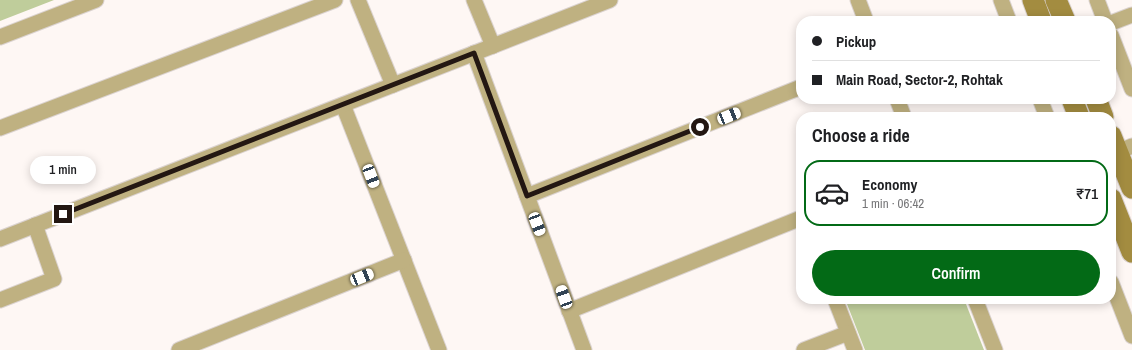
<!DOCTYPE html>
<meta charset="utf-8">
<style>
:root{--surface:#fff;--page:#f6f6f6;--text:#202124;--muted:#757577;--line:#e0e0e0;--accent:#036a16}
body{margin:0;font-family:"Archivo Narrow",sans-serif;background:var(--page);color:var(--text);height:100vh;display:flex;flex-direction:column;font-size:15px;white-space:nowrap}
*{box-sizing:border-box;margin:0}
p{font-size:13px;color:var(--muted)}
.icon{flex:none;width:22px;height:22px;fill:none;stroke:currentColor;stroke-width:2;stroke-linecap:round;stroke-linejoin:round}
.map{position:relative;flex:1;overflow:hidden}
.panel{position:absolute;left:796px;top:112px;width:320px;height:192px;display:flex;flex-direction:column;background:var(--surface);border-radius:16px;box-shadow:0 2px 10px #0003}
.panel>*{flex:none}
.banner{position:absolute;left:796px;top:16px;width:320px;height:88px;border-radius:16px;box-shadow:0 2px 10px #0003;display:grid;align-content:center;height:88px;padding:0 16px;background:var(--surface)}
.end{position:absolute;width:18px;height:18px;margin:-9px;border:5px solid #231712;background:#fff;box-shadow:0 0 0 2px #fff}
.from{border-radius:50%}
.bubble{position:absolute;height:28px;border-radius:14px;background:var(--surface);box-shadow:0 2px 10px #0003;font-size:13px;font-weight:600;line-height:28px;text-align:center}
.car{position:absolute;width:12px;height:24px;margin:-12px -6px;border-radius:5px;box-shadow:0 0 3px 1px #0007;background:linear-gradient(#fff 24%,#345 0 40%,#fff 0 76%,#345 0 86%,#fff 0)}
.banner b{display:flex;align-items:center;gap:14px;height:38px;font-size:15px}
.banner b+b{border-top:1px solid var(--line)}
.banner i{width:10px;height:10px;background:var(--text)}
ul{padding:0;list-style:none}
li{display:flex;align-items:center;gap:12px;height:66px;margin:0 8px 6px;padding:0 8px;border:2px solid var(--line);border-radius:16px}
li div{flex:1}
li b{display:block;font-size:15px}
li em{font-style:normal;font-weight:600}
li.active{border-color:var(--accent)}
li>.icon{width:36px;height:36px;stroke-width:1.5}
h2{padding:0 16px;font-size:18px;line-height:48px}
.action{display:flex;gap:8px;margin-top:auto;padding:8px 16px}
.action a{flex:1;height:46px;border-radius:24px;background:var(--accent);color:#fff;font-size:16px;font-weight:600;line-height:46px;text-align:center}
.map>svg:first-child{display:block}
.green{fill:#bfcd9b}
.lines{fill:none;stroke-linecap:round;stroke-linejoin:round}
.street-casing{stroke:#dbd3d0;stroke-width:17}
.secondary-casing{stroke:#dbd3d0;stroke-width:23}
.street{stroke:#bfb181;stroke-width:15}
.secondary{stroke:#a38c40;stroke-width:21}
.route{stroke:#231712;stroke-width:5}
</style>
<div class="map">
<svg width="1132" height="350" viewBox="0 0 1132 350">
<rect width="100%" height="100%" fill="#fef7f4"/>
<g class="green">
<path d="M0 0H54L0 21Z"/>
<path d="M845 299H964L984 350H865Z"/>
</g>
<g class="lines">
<defs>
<g id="street">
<path d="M358 0 393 85"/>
<path d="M474 0 493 46"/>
<path d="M858 0 866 21"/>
<path d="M1001 0 1009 21"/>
<path d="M1097 0 1105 21"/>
<path d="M1111 23 1132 15"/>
<path d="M1111 35 1132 89"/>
<path d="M0 37 96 0"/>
<path d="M474 53 584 350"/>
<path d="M897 99 904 117"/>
<path d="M1040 99 1047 117"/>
<path d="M343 105 439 350"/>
<path d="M0 128 335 0"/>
<path d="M1111 155 1132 146"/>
<path d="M527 196 801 87"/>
<path d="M0 239 610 0"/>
<path d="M1111 282 1132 336"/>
<path d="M835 299 855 350"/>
<path d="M975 299 995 350"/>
<path d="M0 300 54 279 35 225"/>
<path d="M569 311 801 218"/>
<path d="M179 350 404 260"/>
<path d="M804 350 848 333"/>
</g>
<g id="secondary">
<path d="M1033 0 1041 21"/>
<path d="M1056 0 1065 21"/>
<path d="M1072 99 1079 117"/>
<path d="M1096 99 1103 117"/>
<path d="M1111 136 1132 188"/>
<path d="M1111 199 1132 252"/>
</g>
</defs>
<use href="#street" class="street-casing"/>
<use href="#secondary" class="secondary-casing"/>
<use href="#street" class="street"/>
<use href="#secondary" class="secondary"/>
</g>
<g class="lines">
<path class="route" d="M63 214 474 53 527 196 700 127"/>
</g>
</svg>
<i class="end from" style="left:700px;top:127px"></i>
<i class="end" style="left:63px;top:214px"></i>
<div class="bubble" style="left:30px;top:156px;width:66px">1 min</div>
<i class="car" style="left:729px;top:116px;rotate:68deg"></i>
<i class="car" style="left:371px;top:176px;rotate:159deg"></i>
<i class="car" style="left:537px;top:224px;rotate:159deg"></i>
<i class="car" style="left:362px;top:277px;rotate:68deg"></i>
<i class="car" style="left:564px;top:297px;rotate:340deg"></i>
<div class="banner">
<b><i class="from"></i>Pickup</b>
<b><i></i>Main Road, Sector-2, Rohtak</b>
</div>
<section class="panel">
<h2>Choose a ride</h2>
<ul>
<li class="active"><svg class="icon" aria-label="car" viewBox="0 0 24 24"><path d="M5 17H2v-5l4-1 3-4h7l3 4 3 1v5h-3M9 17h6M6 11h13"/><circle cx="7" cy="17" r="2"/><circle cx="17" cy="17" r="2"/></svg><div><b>Economy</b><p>1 min · 06:42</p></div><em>₹71</em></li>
</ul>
<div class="action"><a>Confirm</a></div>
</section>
</div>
